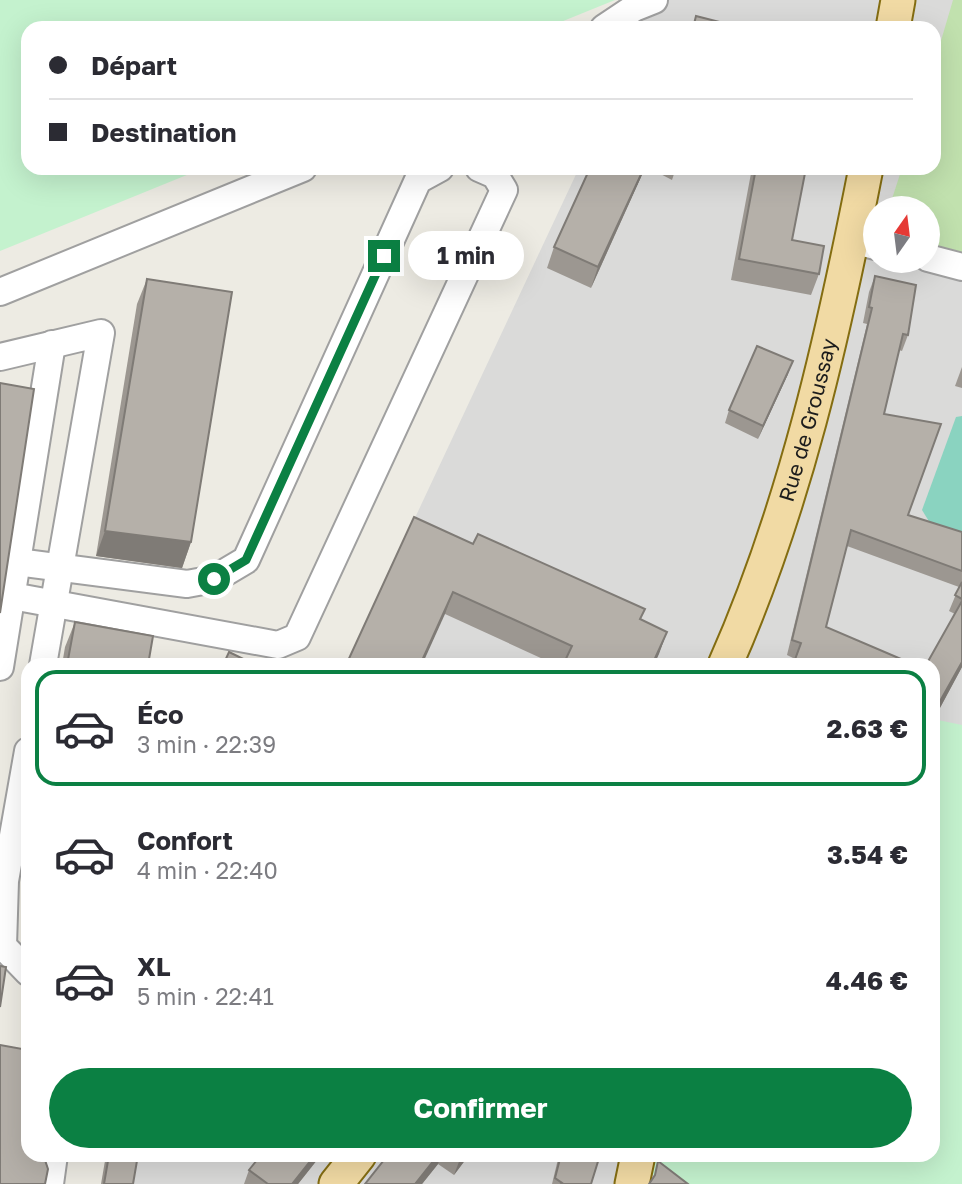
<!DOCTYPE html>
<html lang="fr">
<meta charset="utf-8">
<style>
:root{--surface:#fff;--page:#f2f2f3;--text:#2b2b33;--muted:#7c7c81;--line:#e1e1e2;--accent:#0b8043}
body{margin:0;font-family:"Golos Text",sans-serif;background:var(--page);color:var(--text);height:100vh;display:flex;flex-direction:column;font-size:26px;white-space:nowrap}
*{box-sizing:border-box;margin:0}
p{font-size:23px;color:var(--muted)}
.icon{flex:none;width:38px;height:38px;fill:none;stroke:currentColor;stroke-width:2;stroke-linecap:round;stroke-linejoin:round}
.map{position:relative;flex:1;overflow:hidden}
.side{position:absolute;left:21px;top:658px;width:919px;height:504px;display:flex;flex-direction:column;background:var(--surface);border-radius:21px;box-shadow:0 7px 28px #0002}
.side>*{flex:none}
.guide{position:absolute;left:21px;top:21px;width:920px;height:154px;border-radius:21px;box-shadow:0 7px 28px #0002;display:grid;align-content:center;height:154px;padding:0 28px;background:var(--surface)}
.needle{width:46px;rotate:14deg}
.fabs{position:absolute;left:863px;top:196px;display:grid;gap:14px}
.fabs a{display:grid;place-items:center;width:77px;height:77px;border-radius:50%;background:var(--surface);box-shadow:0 7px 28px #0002;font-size:35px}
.end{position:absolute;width:32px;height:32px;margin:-16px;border:9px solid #0b8043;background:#fff;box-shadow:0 0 0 4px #fff}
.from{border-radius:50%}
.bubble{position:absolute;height:49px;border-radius:24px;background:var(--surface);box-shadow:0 7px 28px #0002;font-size:23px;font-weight:700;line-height:49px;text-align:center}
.guide b{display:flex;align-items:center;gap:24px;height:66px;font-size:26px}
.guide b+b{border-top:2px solid var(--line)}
.guide i{width:18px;height:18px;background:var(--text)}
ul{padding:12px 0 0;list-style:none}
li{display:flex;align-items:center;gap:21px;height:116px;margin:0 14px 10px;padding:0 14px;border:4px solid transparent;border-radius:21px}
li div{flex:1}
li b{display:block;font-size:26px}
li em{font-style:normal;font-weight:700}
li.on{border-color:var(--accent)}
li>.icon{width:63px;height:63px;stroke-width:1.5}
.cta{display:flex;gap:14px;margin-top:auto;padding:14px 28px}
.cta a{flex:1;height:80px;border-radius:42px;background:var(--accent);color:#fff;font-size:28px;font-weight:700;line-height:80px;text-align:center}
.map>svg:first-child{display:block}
.residential{fill:#dadad9}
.grass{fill:#c1e1ae}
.park{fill:#c4f2ce}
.pitch{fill:#8ad3c0}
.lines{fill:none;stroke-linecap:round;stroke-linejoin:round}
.minor-casing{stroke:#a0a0a0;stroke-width:30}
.major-casing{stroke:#846d11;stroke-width:37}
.minor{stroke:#fff;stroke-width:26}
.major{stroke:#f1daa4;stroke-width:33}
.wall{fill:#9c9791}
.shaded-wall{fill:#7f7b76}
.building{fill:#b5b0a9;stroke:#7f7b76;stroke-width:2}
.route{stroke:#0b8043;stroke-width:9}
.labels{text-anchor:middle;stroke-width:6;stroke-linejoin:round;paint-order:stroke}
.street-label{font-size:21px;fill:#1c1c1c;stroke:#fff}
</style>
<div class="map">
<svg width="962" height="1184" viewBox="0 0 962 1184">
<rect width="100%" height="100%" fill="#edebe3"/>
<g class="residential">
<path d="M645 0H962L935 99 934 28H643Z"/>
<path d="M579 168H913L901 208H875V261L962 259V737L933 747V665H346Z"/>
<path d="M135 1155H669L695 1184H132Z"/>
</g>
<path class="grass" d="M953 0H962V259L928 250V208H889L902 168H934L935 61Z"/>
<g class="park">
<path d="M0 0H615L546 28H28V168H204L0 251Z"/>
<path d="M933 719 962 725V1184H666L648 1171 652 1155H933Z"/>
</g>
<path class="pitch" d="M962 416V535L930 523 922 510 956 417Z"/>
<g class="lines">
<defs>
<g id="minor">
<path d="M604 28 634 8 654 0"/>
<path d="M852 240 875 246"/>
<path d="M928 258 962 267"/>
<path d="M0 292 303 168"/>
<path d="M0 357 101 333 43 665"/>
<path d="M17 562 187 584 214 579 246 560 418 180 440 168"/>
<path d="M12 596 278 645 297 637 504 190 495 175 479 168"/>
<path d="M0 667 52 344"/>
<path d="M28 751 5 881 3 946 28 972"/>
<path d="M50 1184 54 1155"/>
</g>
<g id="major">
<path d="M893 28 898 0"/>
<path id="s1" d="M725 665C795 507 833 337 866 168"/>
<path d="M336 1184 359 1155"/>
<path d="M632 1184 638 1155"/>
</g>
</defs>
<use href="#minor" class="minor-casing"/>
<use href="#major" class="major-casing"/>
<use href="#minor" class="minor"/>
<use href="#major" class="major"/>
</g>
<g class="wall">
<path d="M590 168H645L591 288 547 268 554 247Z"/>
<path d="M649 168H676L672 180Z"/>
<path d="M752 168H806L792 240 819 274 811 295 731 280Z"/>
<path d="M875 276 908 335 902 351 899 350 884 414 908 515 962 532V667L934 719 933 665 955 614 949 611 959 587 847 546 795 659 787 655 867 324 863 323 869 292Z"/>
<path d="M147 279 191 542 182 568 96 556 137 304Z"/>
<path d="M962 367V388L955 386Z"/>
<path d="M788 374 758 439 725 423 729 410Z"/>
<path d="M414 517 667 632 654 665H556L445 614Z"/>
<path d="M75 622 148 665H62L65 647Z"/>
<path d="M106 1155H138L133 1184H101Z"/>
<path d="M321 1155 298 1184H244L249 1170Z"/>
<path d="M388 1155H469L454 1175 438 1164 422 1184H365Z"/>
<path d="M559 1155H600L591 1184H552Z"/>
</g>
<g class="shaded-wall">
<path d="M644 168H645L591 288 598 267Z"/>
<path d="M793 361 788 374 758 439 763 426Z"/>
<path d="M105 531 191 542 182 568 96 556Z"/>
<path d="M453 592 445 614 422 665H420Z"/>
<path d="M667 632 659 654 654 665H652Z"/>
<path d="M962 662V667L934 719 939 703Z"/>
<path d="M315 1155H321L298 1184H292Z"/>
<path d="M438 1155H441L438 1164 422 1184H415Z"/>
<path d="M463 1155H469L454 1175 460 1159Z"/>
</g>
<g class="building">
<path d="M696 16 743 28H693Z"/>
<path d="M590 168H644L598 267 554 247Z"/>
<path d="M756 168H806L792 240 824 246 819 274 739 259Z"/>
<path d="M875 276 916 285 908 335 903 334 884 414 941 424 908 515 962 532V571L851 530 826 627 915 665H793L801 643 792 640 872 308 869 307Z"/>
<path d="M147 279 232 292 191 542 105 531Z"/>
<path d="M757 346 793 361 763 426 729 410Z"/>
<path d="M0 383 34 389 0 613Z"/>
<path d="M414 517 473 544 478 534 645 609 640 619 667 632 652 665H563L572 646 453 592 420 665H346Z"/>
<path d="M962 582V599L955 595Z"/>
<path d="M962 601V662L939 703 933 701V665H926Z"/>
<path d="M75 622 153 636 148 665H67Z"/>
<path d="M229 652 256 665H223Z"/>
<path d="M0 966 6 967 0 1007Z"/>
<path d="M0 1045 28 1050V1155H44V1157L48 1169 45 1184H0Z"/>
<path d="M109 1155H138L133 1184H104Z"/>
<path d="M261 1155H315L292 1184H268L249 1170Z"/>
<path d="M388 1155H438L415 1184H365Z"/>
<path d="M454 1155H463L460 1159Z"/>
<path d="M561 1155H600L591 1184H561L562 1183 555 1178Z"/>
<path d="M658 1161 688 1184H649L655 1175Z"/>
</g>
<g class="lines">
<path class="route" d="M214 579 246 560 384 256"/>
</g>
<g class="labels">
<g class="street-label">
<text dy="7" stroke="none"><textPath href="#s1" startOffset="259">Rue de Groussay</textPath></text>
</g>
</g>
</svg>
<div class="fabs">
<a><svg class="needle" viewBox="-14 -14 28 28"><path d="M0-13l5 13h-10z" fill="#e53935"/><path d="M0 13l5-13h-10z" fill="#7c7c81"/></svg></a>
</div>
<i class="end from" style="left:214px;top:579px"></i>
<i class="end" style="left:384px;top:256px"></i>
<div class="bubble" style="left:408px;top:231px;width:116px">1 min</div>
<div class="guide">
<b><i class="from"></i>Départ</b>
<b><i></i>Destination</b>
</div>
<section class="side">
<ul>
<li class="on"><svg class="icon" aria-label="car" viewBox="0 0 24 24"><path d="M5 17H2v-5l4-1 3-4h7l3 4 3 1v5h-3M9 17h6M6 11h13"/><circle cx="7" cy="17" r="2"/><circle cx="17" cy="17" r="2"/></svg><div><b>Éco</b><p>3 min · 22:39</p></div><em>2.63 €</em></li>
<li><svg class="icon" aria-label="car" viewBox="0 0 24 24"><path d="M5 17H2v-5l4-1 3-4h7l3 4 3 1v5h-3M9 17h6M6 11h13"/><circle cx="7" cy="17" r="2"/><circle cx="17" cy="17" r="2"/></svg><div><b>Confort</b><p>4 min · 22:40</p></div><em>3.54 €</em></li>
<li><svg class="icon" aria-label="car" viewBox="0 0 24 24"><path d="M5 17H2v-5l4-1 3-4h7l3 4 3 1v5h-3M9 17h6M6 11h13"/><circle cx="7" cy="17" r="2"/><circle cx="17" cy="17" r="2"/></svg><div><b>XL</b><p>5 min · 22:41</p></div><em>4.46 €</em></li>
</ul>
<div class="cta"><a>Confirmer</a></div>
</section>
</div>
